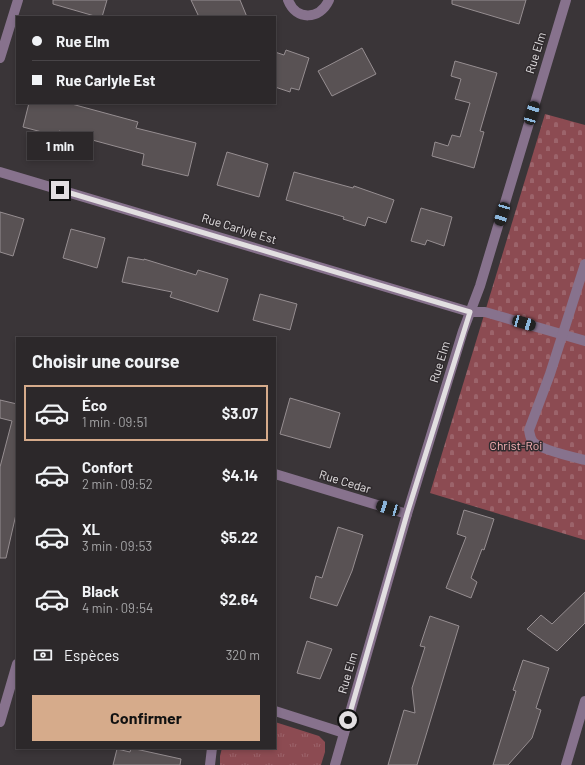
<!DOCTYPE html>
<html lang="fr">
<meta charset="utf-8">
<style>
:root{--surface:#2c282a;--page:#343032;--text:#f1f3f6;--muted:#a6a6a8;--line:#484447;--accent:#d6ab8b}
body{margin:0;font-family:Barlow,sans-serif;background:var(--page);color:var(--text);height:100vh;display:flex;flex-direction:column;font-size:15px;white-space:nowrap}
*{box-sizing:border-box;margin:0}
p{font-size:13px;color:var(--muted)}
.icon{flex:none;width:22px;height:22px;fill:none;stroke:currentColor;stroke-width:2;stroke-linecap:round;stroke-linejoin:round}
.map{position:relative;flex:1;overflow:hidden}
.side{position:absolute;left:16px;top:337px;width:260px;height:412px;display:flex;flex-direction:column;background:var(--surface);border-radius:0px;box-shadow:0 2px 6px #0003,0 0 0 1px var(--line)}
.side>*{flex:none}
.hud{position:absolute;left:16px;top:16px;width:260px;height:88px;border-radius:0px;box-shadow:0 2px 6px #0003,0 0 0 1px var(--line);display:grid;align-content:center;height:88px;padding:0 16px;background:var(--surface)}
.end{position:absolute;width:18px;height:18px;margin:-9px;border:5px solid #e2dfe1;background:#111;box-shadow:0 0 0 2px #111}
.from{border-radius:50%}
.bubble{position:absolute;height:28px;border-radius:0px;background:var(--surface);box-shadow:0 2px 6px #0003,0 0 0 1px var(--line);font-size:13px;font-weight:700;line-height:28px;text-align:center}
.car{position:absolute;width:12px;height:24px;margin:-12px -6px;border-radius:5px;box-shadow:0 0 3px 1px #0007;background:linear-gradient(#222 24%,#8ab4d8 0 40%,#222 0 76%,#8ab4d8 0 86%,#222 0)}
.hud b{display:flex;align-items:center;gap:14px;height:38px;font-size:15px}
.hud b+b{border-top:1px solid var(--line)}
.hud i{width:10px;height:10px;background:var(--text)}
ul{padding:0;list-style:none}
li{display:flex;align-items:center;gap:12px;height:56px;margin:0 8px 6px;padding:0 8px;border:2px solid transparent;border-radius:0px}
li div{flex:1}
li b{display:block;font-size:15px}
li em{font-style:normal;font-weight:700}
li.selected{border-color:var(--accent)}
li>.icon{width:36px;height:36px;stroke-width:1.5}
h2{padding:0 16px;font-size:18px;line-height:48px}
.pay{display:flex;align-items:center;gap:10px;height:44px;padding:0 16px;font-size:15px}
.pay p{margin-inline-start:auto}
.button{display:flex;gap:8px;margin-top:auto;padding:8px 16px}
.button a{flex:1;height:46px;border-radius:0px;background:var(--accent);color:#111;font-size:16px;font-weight:700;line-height:46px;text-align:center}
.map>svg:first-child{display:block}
.grass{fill:url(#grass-tufts)}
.cemetery{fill:url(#cemetery-stones)}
.building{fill:#595254;stroke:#968e91}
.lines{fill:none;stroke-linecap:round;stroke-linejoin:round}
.minor{stroke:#87728d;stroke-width:10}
.route{stroke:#e2dfe1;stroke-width:5}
.labels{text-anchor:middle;stroke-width:3;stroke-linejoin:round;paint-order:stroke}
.street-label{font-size:12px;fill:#e2dfe1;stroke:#302b2e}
.park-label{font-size:12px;fill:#f9b2b7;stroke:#302b2e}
</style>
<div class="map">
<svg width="585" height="765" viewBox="0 0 585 765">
<defs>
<pattern id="grass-tufts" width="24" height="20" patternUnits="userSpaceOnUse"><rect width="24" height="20" fill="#8c4b52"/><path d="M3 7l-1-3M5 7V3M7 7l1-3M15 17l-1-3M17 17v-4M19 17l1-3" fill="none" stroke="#9c646b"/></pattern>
<pattern id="cemetery-stones" width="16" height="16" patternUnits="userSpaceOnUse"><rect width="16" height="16" fill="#8c4b52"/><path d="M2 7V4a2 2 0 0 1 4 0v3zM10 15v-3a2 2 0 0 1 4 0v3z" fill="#9c646b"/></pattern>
</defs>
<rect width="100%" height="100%" fill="#3a3538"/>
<path class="grass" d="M275 722 319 736 325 742V752L321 765H220V756L222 748H275Z"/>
<path class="cemetery" d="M545 114 585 125V540L430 493Z"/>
<g class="building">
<path d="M53 0H107L102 17H98L53 4Z"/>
<path d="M191 0H240L247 17H199Z"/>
<path d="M452 0H526L519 24 452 4Z"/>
<path d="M362 48 376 74 332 96 318 71Z"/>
<path d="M286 50 309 58 299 90 291 88 290 92 275 87V52L284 55Z"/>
<path d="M455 61 497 73 480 131 484 132 474 168 432 156 435 142 448 146 452 135 460 137 470 103 455 99 461 79 451 76Z"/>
<path d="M29 103H68L138 122 136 128 196 143 188 176 142 165 144 154 59 131 57 136 23 127Z"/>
<path d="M227 152 268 164 259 197 217 185Z"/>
<path d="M294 172 353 188 354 186 394 200 386 223 368 217 365 226 343 219 344 217 286 200Z"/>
<path d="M421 208 452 217 444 246 427 240 425 245 411 241Z"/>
<path d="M0 212 24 219 13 256 0 252Z"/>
<path d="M71 229 105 238 97 268 63 258Z"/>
<path d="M128 257 144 260V259L196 275 198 270 228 279 218 312 170 297 172 292 122 282Z"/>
<path d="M260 294 297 304 290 330 253 320Z"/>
<path d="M290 398 340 413 330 448 280 434Z"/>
<path d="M0 400 17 404V510L6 558H0V467L12 421 0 418Z"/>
<path d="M464 510 494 519 484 550 482 549 471 578 477 582 471 598 446 588 466 537 457 534Z"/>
<path d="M338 527 363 535 352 571 337 606 310 598 316 576 322 578Z"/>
<path d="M585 592V623L557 651 527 629 541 615 552 624Z"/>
<path d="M430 616 459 626 417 765H388L404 710 415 713 412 688 425 647 420 646Z"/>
<path d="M307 641 332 649 320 679 297 673Z"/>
<path d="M523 660 549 668 536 708 541 710 532 738 508 765H493L516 691 513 690Z"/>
<path d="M131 748 181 759 180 765H113L117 749 130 752Z"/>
</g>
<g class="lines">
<g class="minor">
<path d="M288 0C296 21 320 20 329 0"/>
<path d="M0 58 18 0"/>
<path d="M0 172 470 312H485L585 341"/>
<path d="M585 264 550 374 529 430C530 435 530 438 533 442 541 450 573 457 585 460"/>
<path d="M275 474 407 514"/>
<path d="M275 711 344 733"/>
<path d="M0 722 17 664"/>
<path d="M210 765 212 748"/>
<path d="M335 765 407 514 463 331 480 286 566 0"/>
<path d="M566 765 585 701"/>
</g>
</g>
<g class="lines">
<path class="route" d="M60 190 470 312 407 514 348 720"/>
</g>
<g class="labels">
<g class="street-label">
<text transform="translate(536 53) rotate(-73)" y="4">Rue Elm</text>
<text transform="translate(239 229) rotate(17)" y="4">Rue Carlyle Est</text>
<text transform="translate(440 362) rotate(-73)" y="4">Rue Elm</text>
<text transform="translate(345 482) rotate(17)" y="4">Rue Cedar</text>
<text transform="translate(348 673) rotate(-74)" y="4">Rue Elm</text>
</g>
<g class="park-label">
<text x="516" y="450">Christ-Roi</text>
</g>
</g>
</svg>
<i class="end from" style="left:348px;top:720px"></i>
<i class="end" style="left:60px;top:190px"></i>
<div class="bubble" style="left:27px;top:132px;width:66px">1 min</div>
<i class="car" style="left:532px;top:113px;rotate:17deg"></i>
<i class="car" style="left:502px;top:214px;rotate:197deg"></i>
<i class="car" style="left:524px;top:323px;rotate:106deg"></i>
<i class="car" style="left:388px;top:508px;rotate:287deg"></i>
<div class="hud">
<b><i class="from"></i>Rue Elm</b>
<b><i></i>Rue Carlyle Est</b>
</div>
<section class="side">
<h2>Choisir une course</h2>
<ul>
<li class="selected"><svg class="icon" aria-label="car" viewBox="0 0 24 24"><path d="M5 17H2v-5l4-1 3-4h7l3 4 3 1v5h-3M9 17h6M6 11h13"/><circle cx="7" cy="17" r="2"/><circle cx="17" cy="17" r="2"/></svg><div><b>Éco</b><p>1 min · 09:51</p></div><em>$3.07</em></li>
<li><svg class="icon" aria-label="car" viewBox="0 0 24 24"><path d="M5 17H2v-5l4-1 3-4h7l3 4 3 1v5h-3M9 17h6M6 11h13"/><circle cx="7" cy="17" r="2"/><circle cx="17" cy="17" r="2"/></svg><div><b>Confort</b><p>2 min · 09:52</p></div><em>$4.14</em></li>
<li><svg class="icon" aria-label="car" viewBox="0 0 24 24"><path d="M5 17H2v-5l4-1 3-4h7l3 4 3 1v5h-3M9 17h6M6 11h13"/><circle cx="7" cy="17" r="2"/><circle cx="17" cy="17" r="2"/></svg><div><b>XL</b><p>3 min · 09:53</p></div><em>$5.22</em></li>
<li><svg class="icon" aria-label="car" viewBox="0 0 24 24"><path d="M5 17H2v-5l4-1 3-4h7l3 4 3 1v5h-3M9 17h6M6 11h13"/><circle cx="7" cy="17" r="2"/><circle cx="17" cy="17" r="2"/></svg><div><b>Black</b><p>4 min · 09:54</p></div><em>$2.64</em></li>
</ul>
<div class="pay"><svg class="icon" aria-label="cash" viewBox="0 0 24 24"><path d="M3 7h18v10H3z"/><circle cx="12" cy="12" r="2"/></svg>Espèces<p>320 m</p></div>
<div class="button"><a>Confirmer</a></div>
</section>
</div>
